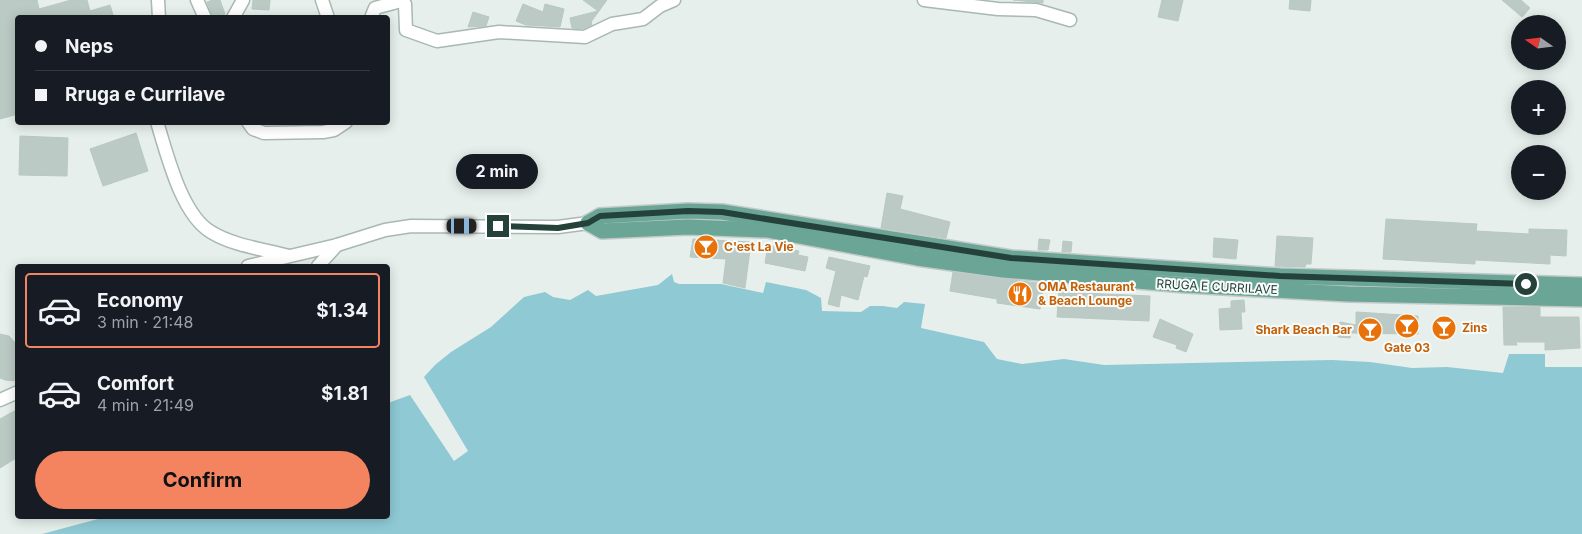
<!DOCTYPE html>
<meta charset="utf-8">
<style>
:root{--surface:#171b24;--page:#242831;--text:#f1f3f6;--muted:#9ea1a6;--line:#363941;--accent:#f4845f}
body{margin:0;font-family:Inter,sans-serif;background:var(--page);color:var(--text);height:100vh;display:flex;flex-direction:column;font-size:19px;white-space:nowrap}
*{box-sizing:border-box;margin:0}
p{font-size:16px;color:var(--muted)}
.icon{flex:none;width:28px;height:28px;fill:none;stroke:currentColor;stroke-width:2;stroke-linecap:round;stroke-linejoin:round}
.map{position:relative;flex:1;overflow:hidden}
.drawer{position:absolute;left:15px;top:264px;width:375px;height:255px;display:flex;flex-direction:column;background:var(--surface);border-radius:5px;box-shadow:0 2px 12px #0003}
.drawer>*{flex:none}
.hud{position:absolute;left:15px;top:15px;width:375px;height:110px;border-radius:5px;box-shadow:0 2px 12px #0003;display:grid;align-content:center;height:110px;padding:0 20px;background:var(--surface)}
.needle{width:32px;rotate:284deg}
.tools{position:absolute;left:1511px;top:15px;display:grid;gap:10px}
.tools a{display:grid;place-items:center;width:55px;height:55px;border-radius:50%;background:var(--surface);box-shadow:0 2px 12px #0003;font-size:25px}
.end{position:absolute;width:22px;height:22px;margin:-11px;border:6px solid #24423a;background:#fff;box-shadow:0 0 0 2px #fff}
.from{border-radius:50%}
.bubble{position:absolute;height:35px;border-radius:18px;background:var(--surface);box-shadow:0 2px 12px #0003;font-size:16px;font-weight:700;line-height:35px;text-align:center}
.car{position:absolute;width:15px;height:30px;margin:-15px -8px;border-radius:6px;box-shadow:0 0 4px 1px #0007;background:linear-gradient(#222 24%,#8ab4d8 0 40%,#222 0 76%,#8ab4d8 0 86%,#222 0)}
.hud b{display:flex;align-items:center;gap:18px;height:48px;font-size:19px}
.hud b+b{border-top:1px solid var(--line)}
.hud i{width:12px;height:12px;background:var(--text)}
ul{padding:9px 0 0;list-style:none}
li{display:flex;align-items:center;gap:15px;height:75px;margin:0 10px 8px;padding:0 10px;border:2px solid transparent;border-radius:5px}
li div{flex:1}
li b{display:block;font-size:19px}
li em{font-style:normal;font-weight:700}
li.selected{border-color:var(--accent)}
li>.icon{width:45px;height:45px;stroke-width:1.5}
.action{display:flex;gap:10px;margin-top:auto;padding:10px 20px}
.action a{flex:1;height:58px;border-radius:30px;background:var(--accent);color:#111;font-size:20px;font-weight:700;line-height:58px;text-align:center}
.map>svg:first-child{display:block}
.water{fill:#8ec9d4}
.building{fill:#bbcac4;stroke:#b8c9c2}
.lines{fill:none;stroke-linecap:round;stroke-linejoin:round}
.minor-casing{stroke:#a8b8b2;stroke-width:15}
.major-casing{stroke:#c2cac8;stroke-width:18}
.minor{stroke:#fff;stroke-width:12}
.major{stroke:#6aa596;stroke-width:15}
.route{stroke:#24423a;stroke-width:6}
.labels{text-anchor:middle;stroke-width:4;stroke-linejoin:round;paint-order:stroke}
.food-label{font-size:12px;font-weight:bold;fill:#c56008;stroke:#f7fbf9;text-anchor:start}
.street-label{font-size:12px;fill:#24423a;stroke:#f7fbf9}
</style>
<div class="map">
<svg width="1582" height="534" viewBox="0 0 1582 534">
<rect width="100%" height="100%" fill="#e6efeb"/>
<path class="water" d="M672 274 674 282 679 284H721L763 293 766 282 806 290 821 298 822 311 861 312 870 306H883L897 308 904 302 925 304 921 328 984 342 997 359 1022 364 1064 359 1104 365 1332 360 1370 362 1412 368 1447 367 1503 373 1509 354H1545V367H1582V534H42L109 516H388V403L410 395 454 461 468 451 424 377 435 365 451 352 491 327 524 297 545 292 553 297 570 300 588 290 596 296 658 285Z"/>
<g class="building">
<path d="M0 0H37L39 9 71 0H87L90 11 110 5 114 18H18V114L0 119Z"/>
<path d="M213 0H220L225 14 220 18H213L207 2Z"/>
<path d="M253 0H270L269 10 252 9Z"/>
<path d="M583 0H607L591 22 592 25 583 29 572 28 570 18 598 11Z"/>
<path d="M1013 0H1043V3Z"/>
<path d="M1162 0H1183L1178 21 1158 17Z"/>
<path d="M1290 0H1311L1310 11 1289 9Z"/>
<path d="M1502 0H1521L1530 8 1522 17Z"/>
<path d="M523 4 543 12 545 4 564 9 560 27 526 25 516 21Z"/>
<path d="M473 12 489 17 486 26 468 27Z"/>
<path d="M136 133 148 171 103 186 90 149Z"/>
<path d="M20 136 68 138 67 176 19 175Z"/>
<path d="M887 193 903 196 900 209 950 222 946 238 881 228Z"/>
<path d="M1386 219 1477 224 1476 231 1529 234V229L1567 230 1566 256 1550 255V264L1475 260V264L1383 259Z"/>
<path d="M1277 236 1313 238 1311 264H1306L1305 267 1275 266Z"/>
<path d="M1214 238 1238 240 1236 259 1213 257Z"/>
<path d="M693 239 751 242 745 288 723 283 726 259 690 257Z"/>
<path d="M1039 239 1050 240 1048 250H1038Z"/>
<path d="M1063 241 1072 242 1071 252H1062Z"/>
<path d="M768 245 799 251 798 255 808 257 805 271 765 263Z"/>
<path d="M829 257 870 266 867 277 864 276 858 300 841 295 839 307 828 304 836 271 826 268Z"/>
<path d="M953 272 1044 284 1040 309 997 303V299L950 291Z"/>
<path d="M1059 292 1150 296 1149 321 1057 317Z"/>
<path d="M1244 300 1245 312H1241L1242 329 1220 330 1219 309 1231 308V301Z"/>
<path d="M1503 307H1540V317H1579L1580 348 1545 350V342H1516L1517 345H1504Z"/>
<path d="M1356 312 1418 316V334L1351 333 1350 338 1338 337 1340 322 1356 325Z"/>
<path d="M1160 319 1193 334 1186 352 1176 348 1177 345 1153 337Z"/>
<path d="M0 334 9 336 18 346V381L5 380 0 378Z"/>
<path d="M18 409V457L0 468V419Z"/>
</g>
<g class="lines">
<defs>
<g id="minor">
<path d="M158 0 159 18"/>
<path d="M197 0 205 18"/>
<path d="M322 0 328 18"/>
<path d="M924 0 998 9 1036 10 1070 20"/>
<path d="M233 18 243 0"/>
<path d="M371 18 375 8 401 1 405 4 406 30 437 41 499 32 585 37 612 24 643 19 660 6 674 0"/>
<path d="M157 122C167 154 181 214 211 232 234 246 263 249 289 256"/>
<path d="M248 122 253 129 264 133 323 132 334 130 346 122"/>
<path d="M248 266 337 245 385 230 411 226 558 227 588 223"/>
<path d="M318 266 337 245"/>
<path d="M0 400 18 392"/>
</g>
<g id="major">
<path d="M588 223 600 216 688 211 722 212 1011 258 1280 276 1582 285"/>
<path d="M588 223 602 231 688 227 767 230 917 258 1003 270 1185 285 1348 294 1582 299"/>
</g>
</defs>
<use href="#minor" class="minor-casing"/>
<use href="#major" class="major-casing"/>
<use href="#minor" class="minor"/>
<use href="#major" class="major"/>
</g>
<g class="lines">
<path class="route" d="M498 226 558 228 588 223 600 216 688 211 722 212 1011 258 1280 276 1526 284"/>
</g>
<defs>
<symbol id="bar-disc" viewBox="-11 -11 22 22"><circle r="9.5" fill="#e8710a" stroke="#f7fbf9"/><path d="M-6-5H6L.8 .8V4.5H3.5V6h-7V4.5H-.8V.8Z" fill="#fff"/></symbol>
<symbol id="restaurant-disc" viewBox="-11 -11 22 22"><circle r="9.5" fill="#e8710a" stroke="#f7fbf9"/><path d="M-5-6h1v4h1v-4h1v4h1v-4h1v5L-1.5 .5V6h-2V.5L-5-1ZM5-6V6H3V1.5H1.5Q1.5-4 5-6Z" fill="#fff"/></symbol>
</defs>
<g fill-rule="evenodd">
<use href="#bar-disc" x="692" y="233" width="28" height="28"/>
<use href="#restaurant-disc" x="1006" y="280" width="28" height="28"/>
<use href="#bar-disc" x="1393" y="312" width="28" height="28"/>
<use href="#bar-disc" x="1430" y="314" width="28" height="28"/>
<use href="#bar-disc" x="1356" y="316" width="28" height="28"/>
</g>
<g class="labels">
<g class="food-label">
<text x="724" y="251">C'est La Vie</text>
<text x="1038" y="291">OMA Restaurant<tspan x="1038" dy="14">&amp; Beach Lounge</tspan></text>
<text x="1462" y="332">Zins</text>
<text x="1352" y="334" text-anchor="end">Shark Beach Bar</text>
<text x="1407" y="352" text-anchor="middle">Gate 03</text>
</g>
<g class="street-label">
<text transform="translate(1217 287) rotate(3)" y="4">RRUGA E CURRILAVE</text>
</g>
</g>
</svg>
<div class="tools">
<a><svg class="needle" viewBox="-14 -14 28 28"><path d="M0-13l5 13h-10z" fill="#e53935"/><path d="M0 13l5-13h-10z" fill="#9ea1a6"/></svg></a>
<a>+</a>
<a>−</a>
</div>
<i class="end from" style="left:1526px;top:284px"></i>
<i class="end" style="left:498px;top:226px"></i>
<div class="bubble" style="left:456px;top:154px;width:82px">2 min</div>
<i class="car" style="left:462px;top:226px;rotate:90deg"></i>
<div class="hud">
<b><i class="from"></i>Neps</b>
<b><i></i>Rruga e Currilave</b>
</div>
<section class="drawer">
<ul>
<li class="selected"><svg class="icon" aria-label="car" viewBox="0 0 24 24"><path d="M5 17H2v-5l4-1 3-4h7l3 4 3 1v5h-3M9 17h6M6 11h13"/><circle cx="7" cy="17" r="2"/><circle cx="17" cy="17" r="2"/></svg><div><b>Economy</b><p>3 min · 21:48</p></div><em>$1.34</em></li>
<li><svg class="icon" aria-label="car" viewBox="0 0 24 24"><path d="M5 17H2v-5l4-1 3-4h7l3 4 3 1v5h-3M9 17h6M6 11h13"/><circle cx="7" cy="17" r="2"/><circle cx="17" cy="17" r="2"/></svg><div><b>Comfort</b><p>4 min · 21:49</p></div><em>$1.81</em></li>
</ul>
<div class="action"><a>Confirm</a></div>
</section>
</div>
